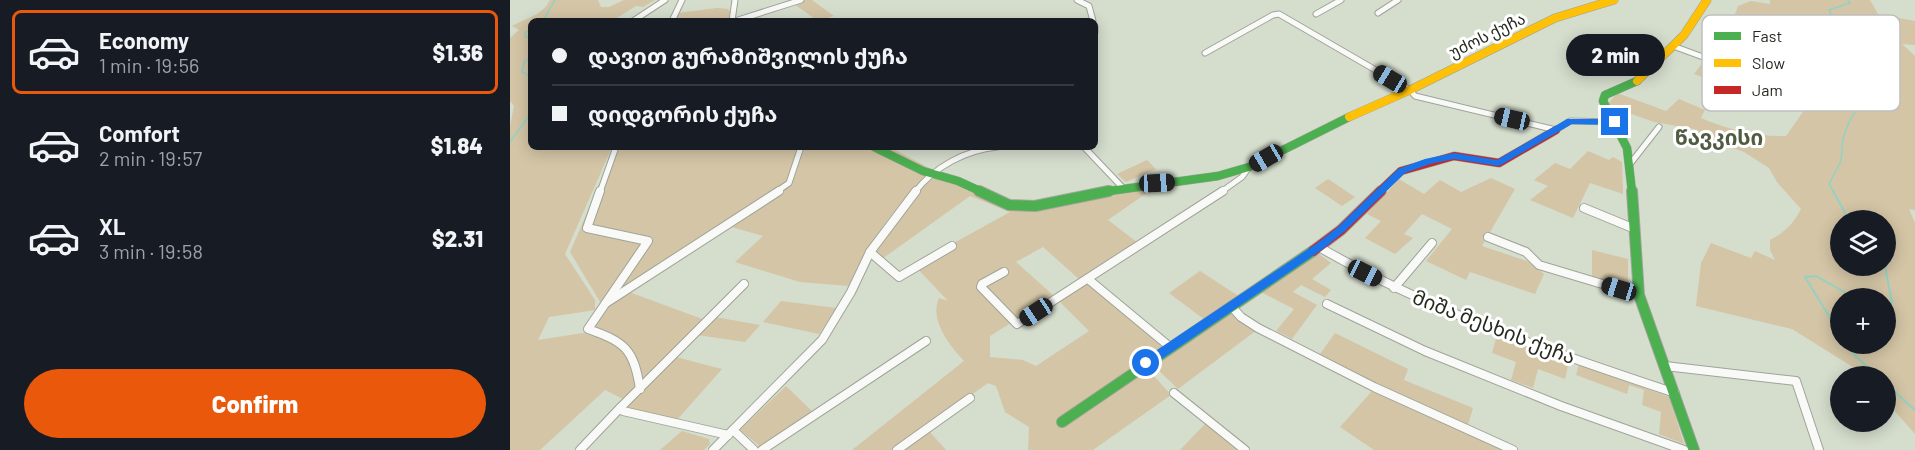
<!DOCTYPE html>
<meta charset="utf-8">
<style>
:root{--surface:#171b24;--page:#20242c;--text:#f1f3f6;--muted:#9ea1a6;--line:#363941;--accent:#ea580c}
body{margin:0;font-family:Barlow,"Noto Sans Georgian",sans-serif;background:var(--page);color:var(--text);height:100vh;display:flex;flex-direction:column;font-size:22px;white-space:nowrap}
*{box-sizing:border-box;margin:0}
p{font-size:20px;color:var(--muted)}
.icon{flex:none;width:33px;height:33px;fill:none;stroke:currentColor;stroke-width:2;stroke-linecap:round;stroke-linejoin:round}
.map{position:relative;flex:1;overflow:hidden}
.side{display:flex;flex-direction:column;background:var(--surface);width:510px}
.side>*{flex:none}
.top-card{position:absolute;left:18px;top:18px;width:570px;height:132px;border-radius:9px;box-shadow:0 3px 15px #0003;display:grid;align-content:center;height:132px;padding:0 24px;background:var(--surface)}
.tools{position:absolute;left:1320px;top:210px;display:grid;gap:12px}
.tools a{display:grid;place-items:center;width:66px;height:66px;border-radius:50%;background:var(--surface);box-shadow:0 3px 15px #0003;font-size:30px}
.end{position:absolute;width:27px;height:27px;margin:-14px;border:8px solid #1a73e8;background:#fff;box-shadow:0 0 0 3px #fff}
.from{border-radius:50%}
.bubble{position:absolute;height:42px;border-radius:21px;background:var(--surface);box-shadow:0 3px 15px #0003;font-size:20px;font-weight:800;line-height:42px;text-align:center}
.car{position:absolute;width:18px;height:36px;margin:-18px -9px;border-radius:8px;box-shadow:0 0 4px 2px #0007;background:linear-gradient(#222 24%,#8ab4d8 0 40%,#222 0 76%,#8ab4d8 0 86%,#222 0)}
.top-card b{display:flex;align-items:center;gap:21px;height:57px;font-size:22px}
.top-card b+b{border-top:2px solid var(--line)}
.top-card i{width:15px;height:15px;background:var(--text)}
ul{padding:10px 0 0;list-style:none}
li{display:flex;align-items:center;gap:18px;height:84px;margin:0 12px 9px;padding:0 12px;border:3px solid transparent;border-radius:9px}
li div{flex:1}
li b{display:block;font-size:22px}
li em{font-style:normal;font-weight:800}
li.current{border-color:var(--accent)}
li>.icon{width:54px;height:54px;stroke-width:1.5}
.cta{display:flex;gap:12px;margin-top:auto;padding:12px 24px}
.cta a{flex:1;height:69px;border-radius:36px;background:var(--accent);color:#fff;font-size:24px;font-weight:800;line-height:69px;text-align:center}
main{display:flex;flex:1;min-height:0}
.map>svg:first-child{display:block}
.green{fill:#d4c5a6;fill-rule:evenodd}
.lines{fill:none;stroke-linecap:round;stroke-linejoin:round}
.stream-far1{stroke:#93d2c3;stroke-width:1.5}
.stream{stroke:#93d2c3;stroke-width:2}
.street-far1-casing{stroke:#9ea498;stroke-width:7}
.street-casing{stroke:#9ea498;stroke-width:10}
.fast-far1-casing{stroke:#9ea498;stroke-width:9}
.fast-casing{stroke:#9ea498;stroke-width:12}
.slow-casing{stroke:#9ea498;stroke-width:9}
.jam-far1-casing{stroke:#9ea498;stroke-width:9}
.jam-casing{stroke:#9ea498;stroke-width:12}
.street-far1{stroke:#f9faf8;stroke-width:5}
.street{stroke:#f9faf8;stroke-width:8}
.fast-far1{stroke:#4caf50;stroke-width:8}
.fast{stroke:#4caf50;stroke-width:10}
.slow{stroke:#ffc107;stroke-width:8}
.jam-far1{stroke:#c62828;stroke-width:8}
.jam{stroke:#c62828;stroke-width:10}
.route{fill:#1a73e8}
.labels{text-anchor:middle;stroke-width:6;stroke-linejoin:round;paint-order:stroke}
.far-street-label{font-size:16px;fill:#252a1f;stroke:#fff}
.street-label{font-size:20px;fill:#252a1f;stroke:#fff}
.neighbourhood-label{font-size:21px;font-weight:bold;fill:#505c42;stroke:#fff}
.key{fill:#fff;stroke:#bebfbc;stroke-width:1.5}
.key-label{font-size:16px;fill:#252a1f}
</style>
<main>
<section class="side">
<ul>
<li class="current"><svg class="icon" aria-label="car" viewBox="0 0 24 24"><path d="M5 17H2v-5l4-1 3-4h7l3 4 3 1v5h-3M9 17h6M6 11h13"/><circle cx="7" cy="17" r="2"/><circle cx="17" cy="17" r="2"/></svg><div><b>Economy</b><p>1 min · 19:56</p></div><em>$1.36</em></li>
<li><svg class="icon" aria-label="car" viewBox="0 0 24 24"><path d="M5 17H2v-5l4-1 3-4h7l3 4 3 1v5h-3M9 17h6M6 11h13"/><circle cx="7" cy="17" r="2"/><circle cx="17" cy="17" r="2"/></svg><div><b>Comfort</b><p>2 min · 19:57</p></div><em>$1.84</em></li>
<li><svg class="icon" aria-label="car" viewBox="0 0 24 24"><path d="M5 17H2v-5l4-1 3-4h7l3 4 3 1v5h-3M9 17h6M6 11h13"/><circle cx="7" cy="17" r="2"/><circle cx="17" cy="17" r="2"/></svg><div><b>XL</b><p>3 min · 19:58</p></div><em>$2.31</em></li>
</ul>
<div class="cta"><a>Confirm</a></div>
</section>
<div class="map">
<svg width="1405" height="450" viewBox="0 0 1405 450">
<rect width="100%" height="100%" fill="#d5ddcd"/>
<g class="green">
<path d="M40 0H88L91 7H99L114 0H145L133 7 126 6 102 21H21V147H102L55 254 85 300V310L39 317 28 340 73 333 105 343 123 365 128 388 115 400 95 390 30 450H0V126L4 106 0 101V38L9 30 2 26C16 18 32 16 40 0Z"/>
<path d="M296 0H302L324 16 308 21 284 4Z"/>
<path d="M1260 0H1360L1368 14 1405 21V45L1392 44 1405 56V210L1399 209 1405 223V434L1376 401V376H1352L1346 369 1282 329 1186 306 1191 263 1201 243 1241 258 1245 251 1265 260 1260 250V240C1274 233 1284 223 1291 209L1267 182 1259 168 1234 152 1209 143 1184 129 1144 122 1099 106 1098 104 1107 93 1156 111 1169 99 1195 110 1191 118C1216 129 1248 137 1276 136L1300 102 1272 91 1283 76 1234 57 1223 68 1228 72 1219 87 1184 74 1196 58 1217 40 1237 47 1261 30 1225 14 1228 6 1241 1 1260 4ZM1330 220H1376V266H1330ZM1330 298H1376V344H1330Z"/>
<path d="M207 8 218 9 220 12 218 21H164L167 13Z"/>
<path d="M106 147H289L277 182 92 305 60 252Z"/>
<path d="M293 147H380L423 170C387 201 359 244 338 286L290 282 225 262 253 236 218 226 278 186Z"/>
<path d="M1078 151 1099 160 1103 157 1112 162 1113 194 1080 183 1063 218 1020 200 1038 186 1024 180 1045 163 1060 169Z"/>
<path d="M637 160 646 169 616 182 607 174Z"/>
<path d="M981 178 1005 189 972 246 1017 261 1034 274 1025 294 960 272 956 280 916 261 942 229 912 214 894 234 903 238 885 254 855 238 871 221 857 214 889 179 914 194 930 180 951 192Z"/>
<path d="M420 179H436L498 207 648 185 598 220 628 243 570 280 533 247 506 262 544 296 480 336V357L513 360 526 366 579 331 548 300 579 281 655 346 636 367 661 395 583 450H518L519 427 495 412 486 386 478 383 384 450H342L454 361C440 346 419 320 429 298L438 301 404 265 500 212 460 196 372 259 362 251Z"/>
<path d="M818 179 845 197 832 206 805 188Z"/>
<path d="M1082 250 1118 259V286L1082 277Z"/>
<path d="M808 253 821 263 802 279 821 290 815 297 791 285 783 292 807 305 782 339 766 331 784 309 751 292Z"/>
<path d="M690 271 730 297 695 320 659 293Z"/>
<path d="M119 292 195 320 132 383C127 348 114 340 82 328L94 307Z"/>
<path d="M271 301 326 308 309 334 253 322Z"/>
<path d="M721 309 747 330 668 389 642 364Z"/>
<path d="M205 317 250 325 235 342 187 335Z"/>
<path d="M825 333 898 369 894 380 963 408 958 425 866 383 810 354Z"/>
<path d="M987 335 1059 362 1055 379 1028 369 1023 388 1001 380 1006 362 982 353Z"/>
<path d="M166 357 212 369 166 421 116 409 115 406Z"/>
<path d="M1069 364 1159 397 1174 444 1149 434 1151 412 1132 405 1134 390 1119 385 1117 394 1066 375Z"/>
<path d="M276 386 304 413 252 448 230 430Z"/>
<path d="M863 390 998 450H864L830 427Z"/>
<path d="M696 423 733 450H670Z"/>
<path d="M172 431 199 439 200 444 194 450H150Z"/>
<path d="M419 431 436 450H391Z"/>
</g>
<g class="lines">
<g class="stream-far1">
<path d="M33 21 45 0"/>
<path d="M21 29 15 33 16 37 21 38"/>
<path d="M21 57 14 62 12 72 21 77"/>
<path d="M0 142 21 113"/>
<path d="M1324 192 1319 184 1331 161 1333 138 1340 120 1353 99 1363 93C1364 58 1331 40 1319 10L1340 3 1338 0"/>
</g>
<g class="stream">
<path d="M1323 191 1339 220"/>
<path d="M1375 266 1382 303 1376 309"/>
<path d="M1330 334 1295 277 1306 276 1345 298"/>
<path d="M1337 344 1345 356 1368 376"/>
<path d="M1376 384 1405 410"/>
</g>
<defs>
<g id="street-far1">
<path d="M567 0 579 6 583 21"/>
<path d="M868 13 888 0"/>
<path d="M806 14 831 0"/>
<path d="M123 21 155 0"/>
<path d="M162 21 172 0"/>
<path d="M222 21 225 0"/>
<path d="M225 21 291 0"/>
<path d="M585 27V32"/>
<path d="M1163 46 1223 68 1228 72 1207 101"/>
<path d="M695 53 763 15 769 14 900 90 905 96 1046 130 1060 121 1105 122"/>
<path d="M574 147 613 188"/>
<path d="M1120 164 1149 127"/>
<path d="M90 192 106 147"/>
<path d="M266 192 279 183 291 147"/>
<path d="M405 192C424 167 456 150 487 147"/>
<path d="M711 192 732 177 739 167"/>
</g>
<g id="street">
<path d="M90 191 77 228 138 241 78 329C115 342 124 349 130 389"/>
<path d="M1074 208 1125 229"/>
<path d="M978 237 1016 252 1029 265 1129 295"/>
<path d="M809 247C921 312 1042 352 1165 393"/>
<path d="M360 252 389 277 442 246"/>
<path d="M494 272 472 284 471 287 507 324 713 191"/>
<path d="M578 279 660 347"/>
<path d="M884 288 922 243"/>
<path d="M96 303 269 191"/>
<path d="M817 304 915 351 1051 406 1174 450"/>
<path d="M721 306 731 317 748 328 864 387 1003 450"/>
<path d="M1155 366 1286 381 1309 450"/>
<path d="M664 393 735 450"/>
<path d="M223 430 244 450"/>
<path d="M218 435 113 411 110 408 234 284"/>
<path d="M70 450 110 408"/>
<path d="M203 450 312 340 341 292 360 252 406 191"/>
<path d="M252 450 416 341"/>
<path d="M387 450 460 398"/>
</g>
<g id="fast-far1">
<path d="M364 147 413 171 448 181 472 192"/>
<path d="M592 192 708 176 739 167 839 117"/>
<path d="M1122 192 1117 148 1093 101 1095 95 1127 81"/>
</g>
<g id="fast">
<path d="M469 191 499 205 525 206 599 191"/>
<path d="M1122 191 1129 295 1184 450"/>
<path d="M552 422 803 251"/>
</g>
<g id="slow">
<path d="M1127 81 1174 35 1197 0"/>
<path d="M839 117 900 90 1045 18 1104 0"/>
</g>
<path id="jam-far1" d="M869 192 891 171 944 156 989 163 1046 130"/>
<path id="jam" d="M803 251 831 230 871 191"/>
</defs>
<use href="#street-far1" class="street-far1-casing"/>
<use href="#street" class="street-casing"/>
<use href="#fast-far1" class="fast-far1-casing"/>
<use href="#fast" class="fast-casing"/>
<use href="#slow" class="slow-casing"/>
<use href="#jam-far1" class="jam-far1-casing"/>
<use href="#jam" class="jam-casing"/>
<use href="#street-far1" class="street-far1"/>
<use href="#street" class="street"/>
<use href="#fast-far1" class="fast-far1"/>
<use href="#fast" class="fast"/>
<use href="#slow" class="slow"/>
<use href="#jam-far1" class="jam-far1"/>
<use href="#jam" class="jam"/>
</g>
<path class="route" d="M1057 119H1105L1110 122 1105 125 1062 124 989 166 944 159 920 164 895 173 834 232 813 249 640 367H632V360L806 244 828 227 888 169 915 159 944 153 987 160Z"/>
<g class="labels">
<g class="far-street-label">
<text transform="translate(977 35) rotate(-26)" y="6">უძოს ქუჩა</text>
</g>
<g class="street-label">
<text transform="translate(984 327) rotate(21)" y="7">მიშა მესხის ქუჩა</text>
</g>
<g class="neighbourhood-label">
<text x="1209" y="145">წავკისი</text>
</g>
</g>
<rect x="1192" y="15" width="198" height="96" rx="9" class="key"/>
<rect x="1204" y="32" width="27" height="8" fill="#4caf50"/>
<rect x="1204" y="59" width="27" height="8" fill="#ffc107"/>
<rect x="1204" y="86" width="27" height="8" fill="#c62828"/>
<g class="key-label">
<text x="1242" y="42">Fast</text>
<text x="1242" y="69">Slow</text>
<text x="1242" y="96">Jam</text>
</g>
</svg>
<div class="tools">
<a><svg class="icon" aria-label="layers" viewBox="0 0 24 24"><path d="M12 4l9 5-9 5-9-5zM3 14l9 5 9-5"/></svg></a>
<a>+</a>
<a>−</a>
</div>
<i class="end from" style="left:636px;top:363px"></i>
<i class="end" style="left:1105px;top:122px"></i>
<div class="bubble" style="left:1056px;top:34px;width:99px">2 min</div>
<i class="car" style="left:880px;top:79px;rotate:301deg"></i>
<i class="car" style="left:1002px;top:119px;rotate:283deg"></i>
<i class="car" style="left:756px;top:158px;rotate:240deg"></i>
<i class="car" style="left:647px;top:183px;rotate:87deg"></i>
<i class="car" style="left:855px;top:273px;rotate:117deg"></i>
<i class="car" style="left:1109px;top:289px;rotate:287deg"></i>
<i class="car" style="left:526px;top:312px;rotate:237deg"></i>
<div class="top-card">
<b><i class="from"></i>დავით გურამიშვილის ქუჩა</b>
<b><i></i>დიდგორის ქუჩა</b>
</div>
</div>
</main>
